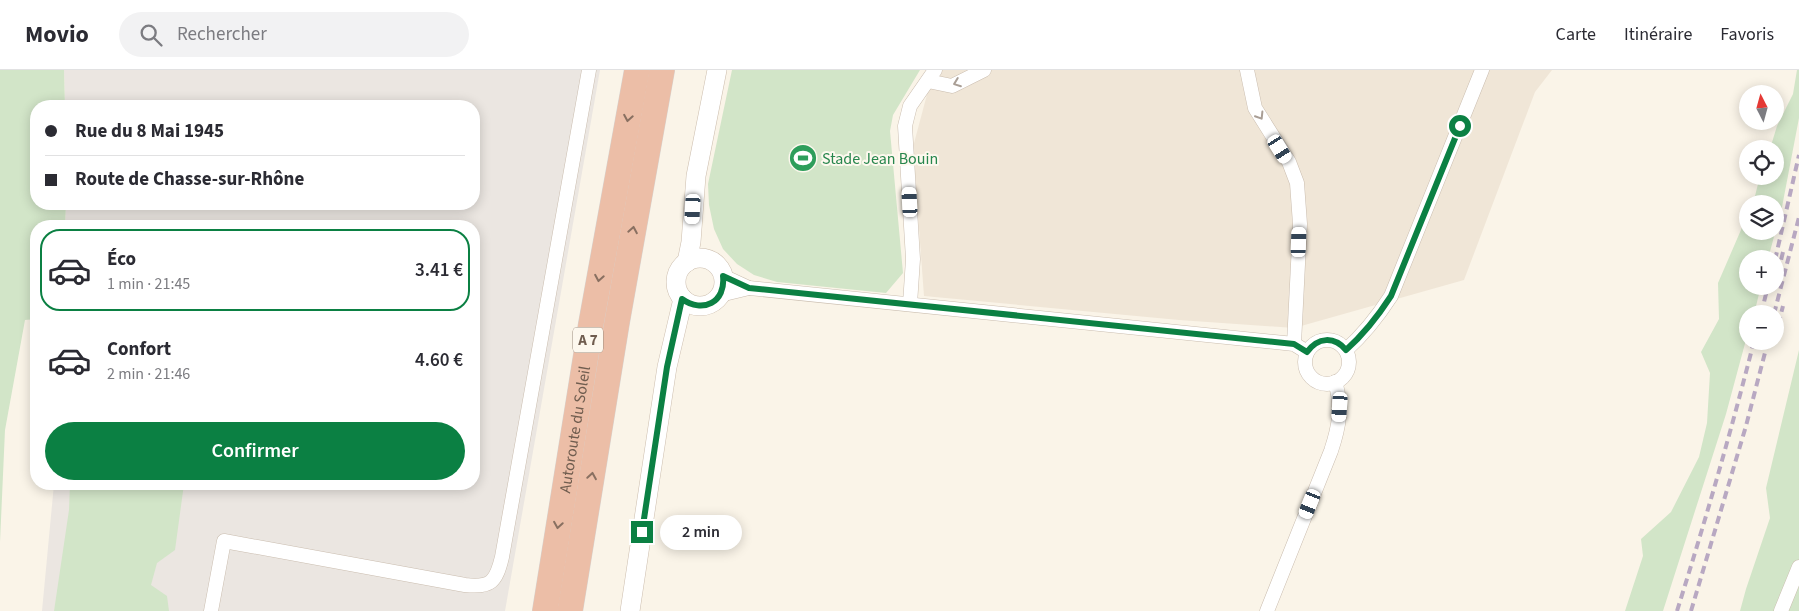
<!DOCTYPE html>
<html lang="fr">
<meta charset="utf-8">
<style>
:root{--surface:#fff;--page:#f2f2f3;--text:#2b2b33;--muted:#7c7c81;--line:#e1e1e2;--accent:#0b8043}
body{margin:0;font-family:"Source Sans 3",sans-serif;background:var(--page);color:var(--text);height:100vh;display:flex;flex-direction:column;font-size:19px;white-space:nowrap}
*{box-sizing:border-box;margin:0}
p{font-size:16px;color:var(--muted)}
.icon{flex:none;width:28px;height:28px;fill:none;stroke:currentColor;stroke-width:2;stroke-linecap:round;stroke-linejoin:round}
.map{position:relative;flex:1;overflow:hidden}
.panel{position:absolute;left:30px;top:150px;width:450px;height:270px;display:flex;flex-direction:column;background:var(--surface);border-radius:20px;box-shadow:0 2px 12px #0003}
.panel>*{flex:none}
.banner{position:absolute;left:30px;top:30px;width:450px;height:110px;border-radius:20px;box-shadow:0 2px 12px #0003;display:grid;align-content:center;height:110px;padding:0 15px;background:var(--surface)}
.needle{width:32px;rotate:354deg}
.fabs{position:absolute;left:1739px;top:15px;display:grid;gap:10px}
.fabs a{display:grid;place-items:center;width:45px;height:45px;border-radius:50%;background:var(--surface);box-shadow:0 2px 12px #0003;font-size:25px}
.end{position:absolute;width:22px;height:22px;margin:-11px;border:6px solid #0b8043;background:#fff;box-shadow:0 0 0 2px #fff}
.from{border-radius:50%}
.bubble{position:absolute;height:35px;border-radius:18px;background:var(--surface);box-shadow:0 2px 12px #0003;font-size:16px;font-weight:600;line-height:35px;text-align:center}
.car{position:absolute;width:15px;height:30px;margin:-15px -8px;border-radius:6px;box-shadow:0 0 4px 1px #0007;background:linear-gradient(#fff 24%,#345 0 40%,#fff 0 76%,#345 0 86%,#fff 0)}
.banner b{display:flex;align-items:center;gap:18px;height:48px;font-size:19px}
.banner b+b{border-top:1px solid var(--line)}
.banner i{width:12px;height:12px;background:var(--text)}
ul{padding:9px 0 0;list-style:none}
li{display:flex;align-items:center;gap:15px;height:82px;margin:0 10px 8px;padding:0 5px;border:2px solid transparent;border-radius:20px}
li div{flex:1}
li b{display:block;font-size:19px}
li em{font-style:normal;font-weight:600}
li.active{border-color:var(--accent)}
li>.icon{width:45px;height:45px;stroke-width:1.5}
.primary-button{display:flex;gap:10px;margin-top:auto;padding:10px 15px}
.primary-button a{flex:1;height:58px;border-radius:30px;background:var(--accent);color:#fff;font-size:20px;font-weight:600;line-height:58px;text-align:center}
header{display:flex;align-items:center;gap:30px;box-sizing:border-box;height:70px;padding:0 25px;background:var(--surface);border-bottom:1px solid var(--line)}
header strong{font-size:24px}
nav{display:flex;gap:28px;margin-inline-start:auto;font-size:18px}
.search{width:350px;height:45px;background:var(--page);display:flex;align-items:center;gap:12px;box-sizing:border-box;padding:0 18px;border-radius:28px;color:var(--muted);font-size:19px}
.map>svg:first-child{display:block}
.residential{fill:#f0e6d7}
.industrial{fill:#ebe6e1}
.green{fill:#d2e5c8}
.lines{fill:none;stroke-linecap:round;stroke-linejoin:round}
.minor-casing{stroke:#cabdaf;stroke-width:15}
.secondary-casing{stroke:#ccbdad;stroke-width:20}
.motorway-casing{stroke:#d7d2ce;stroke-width:26}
.minor{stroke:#fff;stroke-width:14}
.secondary{stroke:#fff;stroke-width:19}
.motorway{stroke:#ecbea7;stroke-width:25}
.rail{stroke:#b8a8c2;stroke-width:4;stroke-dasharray:8 5;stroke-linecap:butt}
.oneway{stroke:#a99e95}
.oneway2{stroke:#897061}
.route{stroke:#0b8043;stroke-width:6}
.labels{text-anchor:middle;stroke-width:4;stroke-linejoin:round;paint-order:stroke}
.shield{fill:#fdf8ee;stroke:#9a8c7f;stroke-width:1}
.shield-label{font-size:15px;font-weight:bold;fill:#705d4f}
.leisure-label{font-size:16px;fill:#27864d;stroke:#fdf8ee;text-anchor:start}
.street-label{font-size:16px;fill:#705d4f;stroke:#fdf8ee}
</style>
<header>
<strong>Movio</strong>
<div class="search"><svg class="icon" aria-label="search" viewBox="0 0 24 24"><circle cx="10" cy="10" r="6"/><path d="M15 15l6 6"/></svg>Rechercher</div>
<nav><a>Carte</a><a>Itinéraire</a><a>Favoris</a></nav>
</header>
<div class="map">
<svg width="1799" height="541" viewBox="0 0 1799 541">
<rect width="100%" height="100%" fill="#faf4e8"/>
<path class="residential" d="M940 0H1552L1535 22 1464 210 1294 258 1179 250 924 226 913 77 929 17Z"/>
<path class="industrial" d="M64 0H600L505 541H42L54 414H474V156H65L66 134H474V36H65Z"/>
<g class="green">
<path d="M0 0H64L65 36H36V134H66L65 156H36V249L25 250 5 360 0 472Z"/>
<path d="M732 0H920L893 45 890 61 903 203 886 223 777 212 754 205 737 194 723 179 714 159 709 135 708 114Z"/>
<path d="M1797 0H1799V48L1782 137 1768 189H1748V216H1761L1754 244H1748L1747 266 1726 344 1663 541H1625L1643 486 1641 469 1671 442 1699 387 1707 353 1710 303 1701 282 1719 249 1718 213 1747 146 1748 161H1775V134H1753L1760 106H1775V79H1770L1777 56 1793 24Z"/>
<path d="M1799 280V541H1740L1746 519 1770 448 1766 418Z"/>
<path d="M70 414H184L175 480 157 493 151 515 167 526 169 541H54L69 440Z"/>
</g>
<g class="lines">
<defs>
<g id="minor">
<path d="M1247 0 1255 38 1289 92 1297 113 1300 154 1294 274"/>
<path d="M928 11 952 16 984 0"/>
<path d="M723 206 749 218 1294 274 1307 282"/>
<path d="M720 225 749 218"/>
<path d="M910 234 913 189 905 56 910 36 935 0"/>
<circle cx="1327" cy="292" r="22"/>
<path d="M1346 280C1364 264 1378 246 1391 226L1482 0"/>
<path d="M211 541 224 471 465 515C491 518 496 512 502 487L589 0"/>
<path d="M1267 541 1331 381C1339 357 1343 337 1335 312"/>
<path d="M1781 541 1799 497"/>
</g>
<g id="secondary">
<circle cx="700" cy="212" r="24"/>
<path d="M687 192 691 172 696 106 717 0"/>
<path d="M630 541 667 297 683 229"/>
</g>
<g id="motorway">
<path id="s1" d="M545 541 591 254 637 0"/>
<path d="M570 541 617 252 662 0"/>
</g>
</defs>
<use href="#minor" class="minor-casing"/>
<use href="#secondary" class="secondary-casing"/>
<use href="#motorway" class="motorway-casing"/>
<use href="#minor" class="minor"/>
<use href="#secondary" class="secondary"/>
<use href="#motorway" class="motorway"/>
<g class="rail">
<path d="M1775 190 1799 85"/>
<path d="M1775 215 1783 182"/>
<path d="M1761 244 1768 216"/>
<path d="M1774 244 1799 147"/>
<path d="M1775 267 1783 236"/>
<path d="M1677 541C1705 452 1731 362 1754 271"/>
<path d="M1691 541 1746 356 1768 271"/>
</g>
</g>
<defs><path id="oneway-chevron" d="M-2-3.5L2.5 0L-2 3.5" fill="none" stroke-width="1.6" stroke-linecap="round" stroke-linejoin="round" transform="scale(1.25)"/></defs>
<g class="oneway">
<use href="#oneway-chevron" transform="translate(957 13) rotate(159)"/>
<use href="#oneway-chevron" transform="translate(1260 46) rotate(58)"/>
</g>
<g class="oneway2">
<use href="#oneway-chevron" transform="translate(628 48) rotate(100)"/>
<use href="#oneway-chevron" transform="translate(633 160) rotate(-80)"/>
<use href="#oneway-chevron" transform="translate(599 208) rotate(100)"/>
<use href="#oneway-chevron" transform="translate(592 406) rotate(-81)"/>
<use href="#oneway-chevron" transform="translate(558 455) rotate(99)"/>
</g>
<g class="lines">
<path class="route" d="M642 462 667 297 682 229C703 244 726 232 723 206L749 218 1294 274 1307 282C1318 267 1334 266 1346 280 1364 264 1378 246 1391 226L1460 56"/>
</g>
<defs>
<symbol id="stadium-disc" viewBox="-11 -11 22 22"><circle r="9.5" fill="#2e9e5b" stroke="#fdf8ee"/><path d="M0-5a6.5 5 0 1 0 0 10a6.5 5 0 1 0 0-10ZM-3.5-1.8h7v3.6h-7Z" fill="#fff"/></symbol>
</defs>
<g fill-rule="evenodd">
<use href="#stadium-disc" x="787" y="72" width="32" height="32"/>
</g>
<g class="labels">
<rect class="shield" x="573" y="257.5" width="30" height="25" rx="4"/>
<g class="shield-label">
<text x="588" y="275">A 7</text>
</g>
<g class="leisure-label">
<text x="822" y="94">Stade Jean Bouin</text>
</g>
<g class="street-label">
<text dy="6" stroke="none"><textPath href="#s1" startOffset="184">Autoroute du Soleil</textPath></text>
</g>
</g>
</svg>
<div class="fabs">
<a><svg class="needle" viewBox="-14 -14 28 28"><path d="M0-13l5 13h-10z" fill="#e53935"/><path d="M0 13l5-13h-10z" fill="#7c7c81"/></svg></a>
<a><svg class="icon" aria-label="locate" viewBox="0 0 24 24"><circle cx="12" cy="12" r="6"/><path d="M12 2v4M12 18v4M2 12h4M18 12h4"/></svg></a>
<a><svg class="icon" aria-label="layers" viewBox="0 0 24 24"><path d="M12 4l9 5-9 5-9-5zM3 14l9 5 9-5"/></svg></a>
<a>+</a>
<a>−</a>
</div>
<i class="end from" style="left:1460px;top:56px"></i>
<i class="end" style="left:642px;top:462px"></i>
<div class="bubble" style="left:660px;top:445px;width:82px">2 min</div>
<i class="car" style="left:1280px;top:79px;rotate:148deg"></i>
<i class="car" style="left:910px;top:132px;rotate:357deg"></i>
<i class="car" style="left:693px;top:139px;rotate:183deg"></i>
<i class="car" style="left:1299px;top:172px;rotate:2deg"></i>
<i class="car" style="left:1340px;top:337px;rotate:184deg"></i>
<i class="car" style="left:1310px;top:434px;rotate:202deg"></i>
<div class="banner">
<b><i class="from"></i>Rue du 8 Mai 1945</b>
<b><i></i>Route de Chasse-sur-Rhône</b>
</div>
<section class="panel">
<ul>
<li class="active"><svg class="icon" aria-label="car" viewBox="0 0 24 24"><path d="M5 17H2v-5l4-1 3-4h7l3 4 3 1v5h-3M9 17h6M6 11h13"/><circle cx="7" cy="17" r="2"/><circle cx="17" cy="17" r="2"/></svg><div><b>Éco</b><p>1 min · 21:45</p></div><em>3.41 €</em></li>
<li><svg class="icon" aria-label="car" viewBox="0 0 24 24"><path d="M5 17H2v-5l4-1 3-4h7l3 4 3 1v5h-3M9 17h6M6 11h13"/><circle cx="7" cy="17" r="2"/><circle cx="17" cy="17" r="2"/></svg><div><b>Confort</b><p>2 min · 21:46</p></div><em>4.60 €</em></li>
</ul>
<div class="primary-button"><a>Confirmer</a></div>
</section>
</div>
